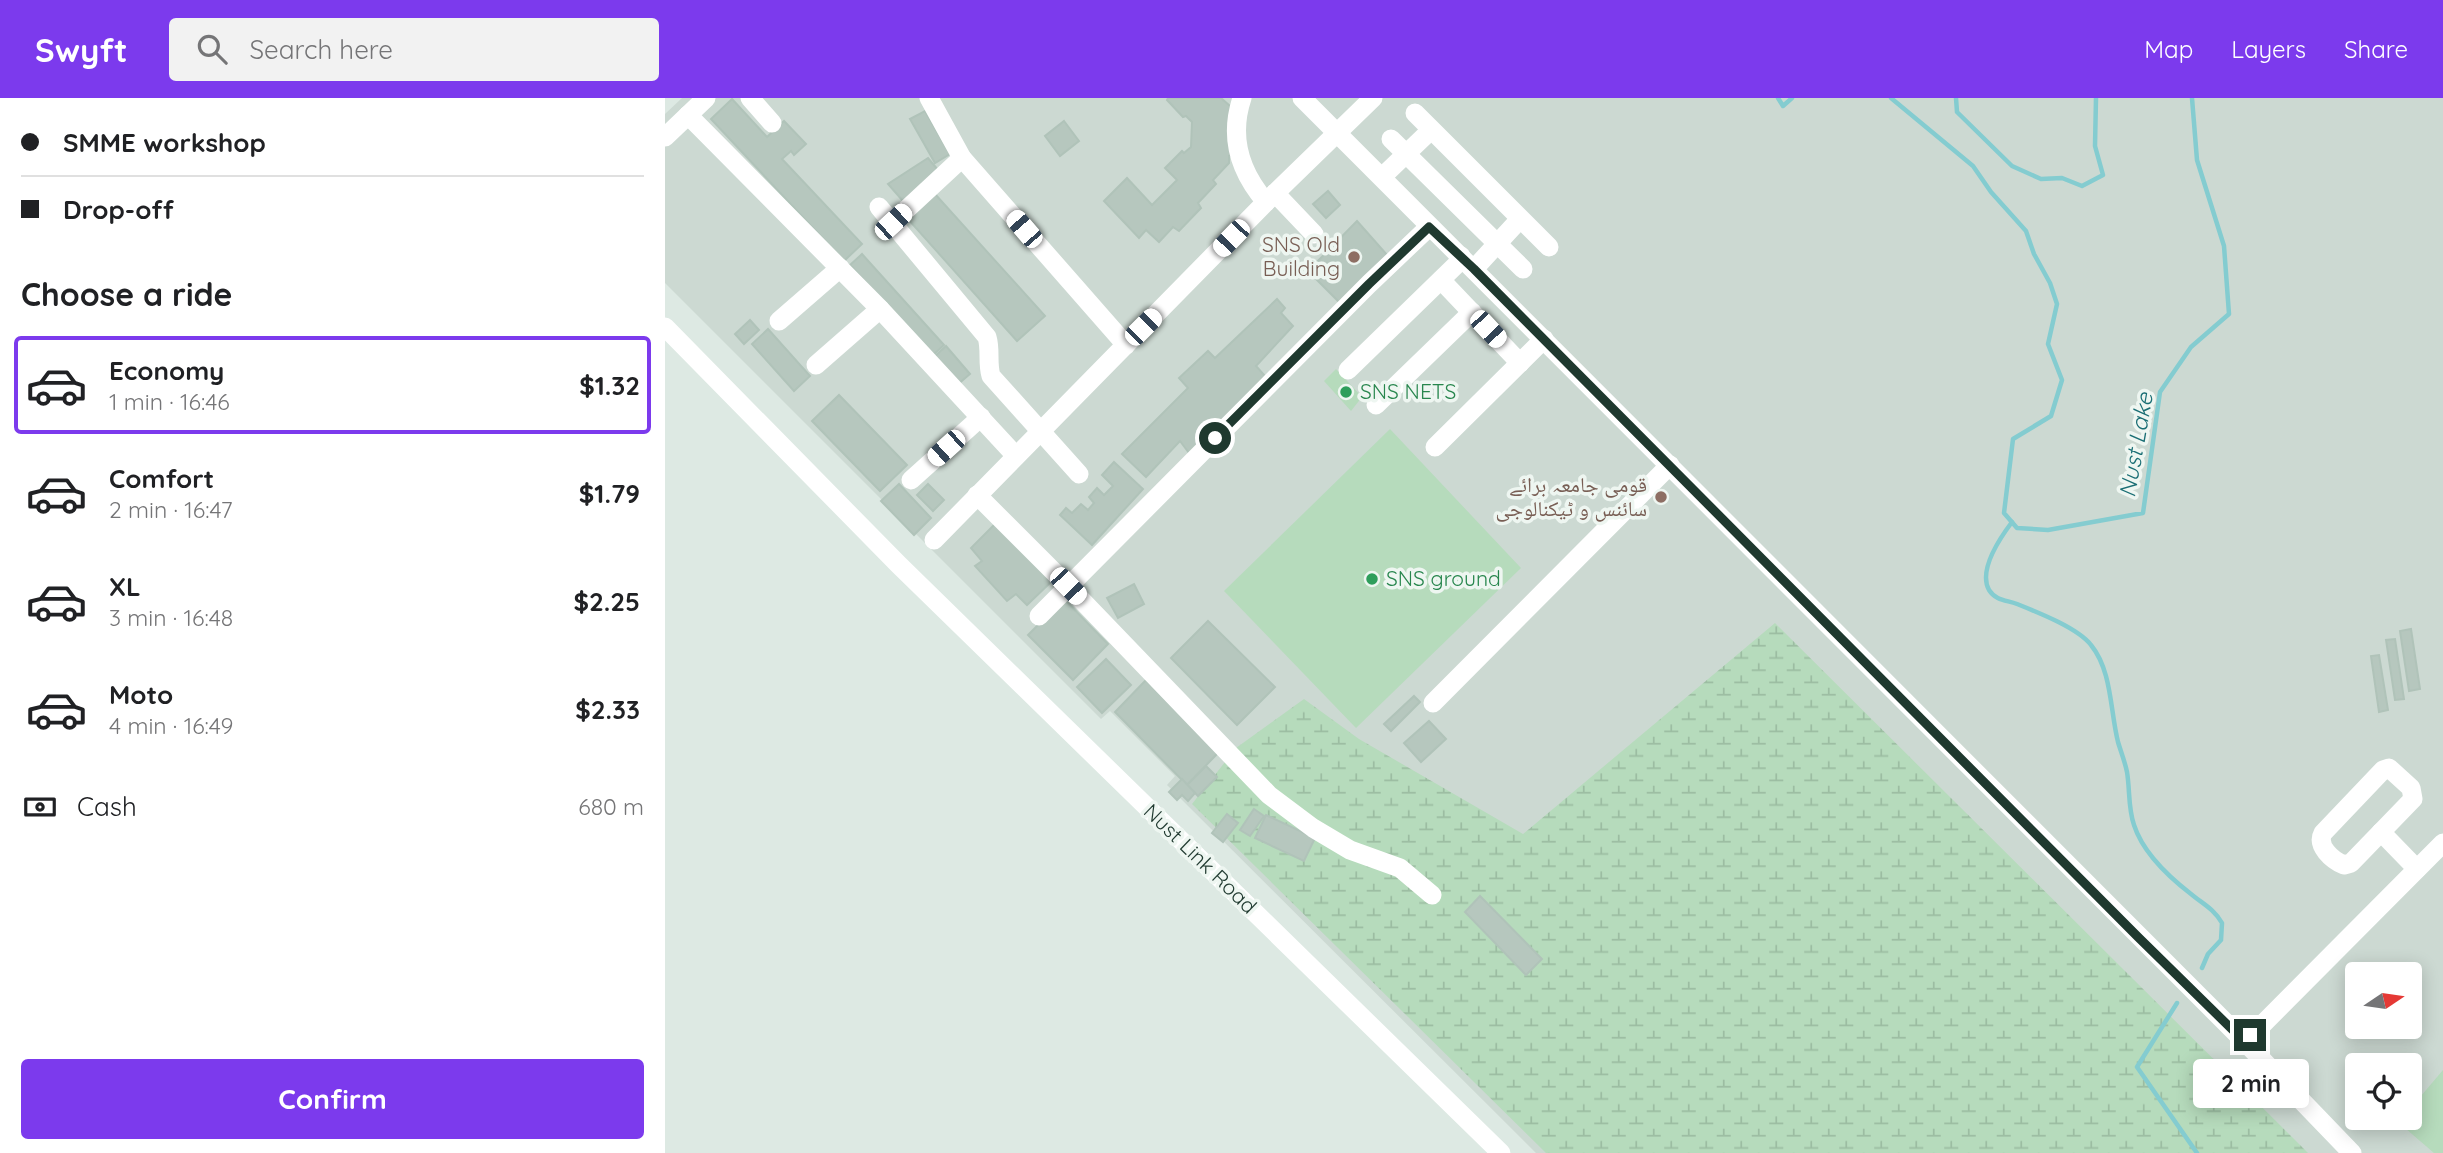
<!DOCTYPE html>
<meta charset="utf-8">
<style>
:root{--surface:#fff;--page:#f2f2f2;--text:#202124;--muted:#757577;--line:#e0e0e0;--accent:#7c3aed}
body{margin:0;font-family:Quicksand,"Noto Naskh Arabic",sans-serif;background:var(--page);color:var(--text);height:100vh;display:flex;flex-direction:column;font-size:26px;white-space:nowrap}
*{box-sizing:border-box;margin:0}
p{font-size:23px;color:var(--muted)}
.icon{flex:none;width:38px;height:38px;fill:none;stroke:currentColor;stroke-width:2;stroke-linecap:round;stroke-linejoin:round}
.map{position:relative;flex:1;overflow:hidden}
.sheet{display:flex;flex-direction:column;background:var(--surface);width:665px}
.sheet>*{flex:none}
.guide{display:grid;align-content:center;height:154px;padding:0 21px;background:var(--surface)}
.needle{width:46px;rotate:77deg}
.fabs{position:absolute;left:1680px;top:864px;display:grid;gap:14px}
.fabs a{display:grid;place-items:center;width:77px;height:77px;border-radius:7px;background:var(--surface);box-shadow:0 4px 18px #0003;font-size:35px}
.end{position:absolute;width:32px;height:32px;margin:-16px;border:9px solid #1f392f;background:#fff;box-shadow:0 0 0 4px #fff}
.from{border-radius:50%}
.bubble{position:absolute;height:49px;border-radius:7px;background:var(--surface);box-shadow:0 4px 18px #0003;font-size:23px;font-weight:700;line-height:49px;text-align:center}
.car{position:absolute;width:21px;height:42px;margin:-21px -10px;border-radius:9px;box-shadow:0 0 5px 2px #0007;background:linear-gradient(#fff 24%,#345 0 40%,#fff 0 76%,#345 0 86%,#fff 0)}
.guide b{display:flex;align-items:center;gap:24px;height:66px;font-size:26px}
.guide b+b{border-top:2px solid var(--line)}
.guide i{width:18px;height:18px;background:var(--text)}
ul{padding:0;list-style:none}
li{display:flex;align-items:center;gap:21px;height:98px;margin:0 14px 10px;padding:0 7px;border:4px solid transparent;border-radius:7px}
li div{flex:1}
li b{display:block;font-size:26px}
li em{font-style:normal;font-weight:700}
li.on{border-color:var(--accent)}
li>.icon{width:63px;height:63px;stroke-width:1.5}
h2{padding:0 21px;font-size:32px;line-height:84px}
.pay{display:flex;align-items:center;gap:18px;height:77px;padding:0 21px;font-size:26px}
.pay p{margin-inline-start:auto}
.action{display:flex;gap:14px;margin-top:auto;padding:14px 21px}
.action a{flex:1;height:80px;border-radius:7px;background:var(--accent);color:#fff;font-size:28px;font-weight:700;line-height:80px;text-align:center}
header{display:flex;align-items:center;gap:42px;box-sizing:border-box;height:98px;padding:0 35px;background:var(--accent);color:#fff}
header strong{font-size:33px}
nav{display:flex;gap:38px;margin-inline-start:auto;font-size:24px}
.search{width:490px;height:63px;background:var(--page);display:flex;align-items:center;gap:18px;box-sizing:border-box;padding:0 24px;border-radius:7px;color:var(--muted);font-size:26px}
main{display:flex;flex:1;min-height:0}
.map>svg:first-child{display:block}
.built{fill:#ccd9d2;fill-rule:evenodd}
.wetland{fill:url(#wetland-marsh)}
.pitch{fill:#b6dbbc}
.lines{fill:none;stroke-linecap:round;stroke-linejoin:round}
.stream{stroke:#84ccd0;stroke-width:4.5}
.building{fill:#b6c7be;stroke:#b0c3b9;stroke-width:2}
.minor{stroke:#fff;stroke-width:19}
.route{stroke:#1f392f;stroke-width:9}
.education-dot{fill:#8d6e63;stroke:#eef6f1;stroke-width:2.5}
.leisure-dot{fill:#2e9e5b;stroke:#eef6f1;stroke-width:2.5}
.labels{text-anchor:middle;stroke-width:7;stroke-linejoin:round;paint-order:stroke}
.education-label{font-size:21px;fill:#785e54;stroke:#eef6f1;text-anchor:end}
.leisure-label{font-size:21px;fill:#27864d;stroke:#eef6f1;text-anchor:start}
.street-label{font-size:21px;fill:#1f392f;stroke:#eef6f1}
.water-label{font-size:23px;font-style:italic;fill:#1a6e74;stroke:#eef6f1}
</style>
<header>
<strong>Swyft</strong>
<div class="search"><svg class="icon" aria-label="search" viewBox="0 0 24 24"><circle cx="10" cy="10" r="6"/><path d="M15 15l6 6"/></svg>Search here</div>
<nav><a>Map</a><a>Layers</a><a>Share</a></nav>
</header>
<main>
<section class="sheet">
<div class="guide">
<b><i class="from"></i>SMME workshop</b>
<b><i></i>Drop-off</b>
</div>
<h2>Choose a ride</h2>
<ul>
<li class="on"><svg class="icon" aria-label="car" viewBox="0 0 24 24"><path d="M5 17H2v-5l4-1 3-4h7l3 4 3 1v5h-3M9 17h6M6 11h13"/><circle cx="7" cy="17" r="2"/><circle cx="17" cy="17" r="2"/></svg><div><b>Economy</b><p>1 min · 16:46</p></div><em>$1.32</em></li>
<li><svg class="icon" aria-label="car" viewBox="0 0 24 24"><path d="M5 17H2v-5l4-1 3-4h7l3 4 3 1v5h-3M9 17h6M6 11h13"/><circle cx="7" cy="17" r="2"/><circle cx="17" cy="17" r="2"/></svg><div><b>Comfort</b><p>2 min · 16:47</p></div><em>$1.79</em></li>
<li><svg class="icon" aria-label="car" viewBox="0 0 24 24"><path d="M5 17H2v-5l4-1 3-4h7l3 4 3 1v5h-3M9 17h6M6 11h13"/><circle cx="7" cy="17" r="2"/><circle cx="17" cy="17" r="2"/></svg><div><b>XL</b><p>3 min · 16:48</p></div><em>$2.25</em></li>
<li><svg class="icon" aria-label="car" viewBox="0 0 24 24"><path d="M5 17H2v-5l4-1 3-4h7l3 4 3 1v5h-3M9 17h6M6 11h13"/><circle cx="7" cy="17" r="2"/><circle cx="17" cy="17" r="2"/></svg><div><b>Moto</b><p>4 min · 16:49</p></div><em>$2.33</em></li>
</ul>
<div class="pay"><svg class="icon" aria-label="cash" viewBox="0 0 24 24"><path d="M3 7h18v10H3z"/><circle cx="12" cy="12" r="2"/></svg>Cash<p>680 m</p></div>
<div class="action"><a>Confirm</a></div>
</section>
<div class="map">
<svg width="1778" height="1055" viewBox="0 0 1778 1055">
<defs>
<pattern id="wetland-marsh" width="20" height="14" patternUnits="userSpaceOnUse" patternTransform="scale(1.75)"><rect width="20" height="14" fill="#b6dbbc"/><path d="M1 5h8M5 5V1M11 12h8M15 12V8" fill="none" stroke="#9cbda2"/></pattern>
</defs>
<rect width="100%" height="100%" fill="#dde9e3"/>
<path class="built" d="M17 0H1778V1055H871L502 687 510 678 445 613 436 621 0 185V16ZM1692 877H1745V929H1692ZM1692 968H1745V1020H1692Z"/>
<path class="wetland" d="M1110 525 1643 1055H881L527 706 571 650 639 601 694 641 858 736Z"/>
<g class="pitch">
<path d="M671 271 697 299 686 313 659 283Z"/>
<path d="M725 331 856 470 691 630 559 493Z"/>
<path d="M1778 972V1055H1769L1733 1024 1737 1020H1745V1011Z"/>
</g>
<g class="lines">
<g class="stream">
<path d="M1113 0 1118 8 1127 0"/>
<path d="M1226 0 1308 68 1326 94 1361 133 1369 156 1385 185 1392 206 1383 246 1397 282 1386 318 1348 341 1339 415 1352 430 1383 432 1478 415 1495 294 1526 249 1564 216 1559 148 1532 62 1527 0"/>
<path d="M1291 0 1292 14 1347 68 1376 81 1397 80 1417 88 1438 77 1430 48 1431 0"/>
<path d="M1347 424C1335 440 1313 472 1324 492 1331 503 1342 502 1352 506 1372 514 1413 530 1426 547 1447 573 1445 612 1453 644 1456 654 1460 664 1462 674 1465 692 1463 710 1469 727 1478 755 1504 779 1526 796 1538 806 1549 811 1557 825L1556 842 1543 856 1537 870"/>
<path d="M1512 905 1472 969 1532 1055"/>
</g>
</g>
<g class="building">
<path d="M503 0H556L565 8 567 57 564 58V65L548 82 551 86 533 105 536 110 514 133 508 129 494 144 481 132 474 140 439 103 462 80 487 107 512 82 500 70 517 53 519 55 526 49 527 24 521 18 518 19 502 2Z"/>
<path d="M67 1 102 39 119 23 141 46 129 57 126 53 117 61 197 146 179 163 46 21Z"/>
<path d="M260 13 285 56 270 65 245 21Z"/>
<path d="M399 23 414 43 395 58 380 38Z"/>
<path d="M263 60 273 72 238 103 223 86Z"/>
<path d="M663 93 675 107 661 120 648 106Z"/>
<path d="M270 96 380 218 352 243 243 121Z"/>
<path d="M692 123 723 158 674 204 643 173Z"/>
<path d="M197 156 279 247 267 258 185 167Z"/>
<path d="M612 201 620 210 616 215 628 228 591 268 600 278 524 355 515 343 481 379 457 356 523 290 514 280 543 253 550 260Z"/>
<path d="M85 222 94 232 79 246 70 236Z"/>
<path d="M103 231 145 278 129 293 87 246Z"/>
<path d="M281 248 305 276 292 287 268 260Z"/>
<path d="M174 297 242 367 215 393 147 323Z"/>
<path d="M449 364 478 391 427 447 395 417 401 410 407 415 416 406 423 412 429 405 424 399 432 390 439 397 448 388 437 377Z"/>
<path d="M234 386 266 420 249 437 216 403Z"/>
<path d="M263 386 279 402 268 413 252 397Z"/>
<path d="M330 426 387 483 362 507 351 496 342 503 310 468 317 463 306 450Z"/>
<path d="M469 486 479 506 453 520 442 500Z"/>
<path d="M399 501 443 546 408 582 363 537Z"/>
<path d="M543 523 610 589 572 627 506 560Z"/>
<path d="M1746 531 1755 591 1744 593 1735 533Z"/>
<path d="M1730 541 1739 601 1730 602 1721 542Z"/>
<path d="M1714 557 1723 612 1714 614 1706 558Z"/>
<path d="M441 561 466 587 437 615 412 589Z"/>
<path d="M481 582 553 655 522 687 450 614Z"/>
<path d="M749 598 755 604 726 633 719 626Z"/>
<path d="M764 623 781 641 756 664 739 645Z"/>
<path d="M541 668 552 679 533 698 522 687Z"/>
<path d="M517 681 530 695 523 703 517 697 512 702 504 694Z"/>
<path d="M589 711 599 718 585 738 575 732Z"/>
<path d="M562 716 573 725 558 744 547 735Z"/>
<path d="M601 717 650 740 639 763 590 740Z"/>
<path d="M815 798 877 861 861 877 800 814Z"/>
</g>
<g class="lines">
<g class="minor">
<path d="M85 0 107 25"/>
<path d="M264 0 297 60 461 247"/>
<path d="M577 0C564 39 575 74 601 104"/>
<path d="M637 0 1580 944 1687 1055"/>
<path d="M750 15 884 149"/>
<path d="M23 17 215 211 351 358"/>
<path d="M0 39 41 0"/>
<path d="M726 41 858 171"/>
<path d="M717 79 766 32"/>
<path d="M610 95 649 136"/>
<path d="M214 109 322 239C326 252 322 264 326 278L414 376"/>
<path d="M228 124 297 60"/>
<path d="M809 171 855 121"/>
<path d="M776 182 855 265"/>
<path d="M114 223 175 170"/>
<path d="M0 229 234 467 836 1055"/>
<path d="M151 267 215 211"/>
<path d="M683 272 791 167 796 158"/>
<path d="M711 307 807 214"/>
<path d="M770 349 879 241"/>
<path d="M246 382 316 319"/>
<path d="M312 397 403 488 604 697 648 730 685 752 735 770 767 797"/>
<path d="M269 442 601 104 708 0"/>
<path d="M374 518 704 186 764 129"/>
<path d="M768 605 1005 367"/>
<path d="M1724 670 1746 690 1748 701 1686 765 1679 767C1667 762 1651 748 1658 735L1718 672Z"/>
<path d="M1716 734 1752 771"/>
<path d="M1580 944 1778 745"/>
</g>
</g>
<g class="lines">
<path class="route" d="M550 340 704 186 764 129 809 171 1473 839 1580 944 1585 937"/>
</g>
<g class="education-dot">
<circle cx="689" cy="159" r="7"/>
<circle cx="996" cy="399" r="7"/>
</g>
<g class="leisure-dot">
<circle cx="681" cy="294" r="7"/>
<circle cx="707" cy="481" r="7"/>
</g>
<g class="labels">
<g class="education-label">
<text x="675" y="154">SNS Old<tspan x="675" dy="24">Building</tspan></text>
<text x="982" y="394">قومی جامعہ برائے<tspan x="982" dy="24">سائنس و ٹیکنالوجی</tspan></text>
</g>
<g class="leisure-label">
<text x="695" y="301">SNS NETS</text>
<text x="721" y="488">SNS ground</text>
</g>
<g class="street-label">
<text transform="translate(535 761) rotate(44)" y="7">Nust Link Road</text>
</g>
<g class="water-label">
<text transform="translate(1471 347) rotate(-80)" y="8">Nust Lake</text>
</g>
</g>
</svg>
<div class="fabs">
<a><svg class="needle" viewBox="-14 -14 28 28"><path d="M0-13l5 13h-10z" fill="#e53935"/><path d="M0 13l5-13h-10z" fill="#757577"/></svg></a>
<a><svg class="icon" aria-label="locate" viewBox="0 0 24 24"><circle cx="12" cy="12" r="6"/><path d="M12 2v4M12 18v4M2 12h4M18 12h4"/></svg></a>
</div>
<i class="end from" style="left:550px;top:340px"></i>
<i class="end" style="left:1585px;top:937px"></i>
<div class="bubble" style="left:1528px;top:961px;width:116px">2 min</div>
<i class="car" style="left:228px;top:124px;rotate:47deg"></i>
<i class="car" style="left:359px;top:131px;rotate:319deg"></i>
<i class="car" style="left:566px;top:140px;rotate:224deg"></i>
<i class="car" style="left:478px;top:229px;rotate:45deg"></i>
<i class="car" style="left:823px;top:231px;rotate:137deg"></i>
<i class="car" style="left:281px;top:350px;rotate:228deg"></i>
<i class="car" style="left:403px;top:488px;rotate:136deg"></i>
</div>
</main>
